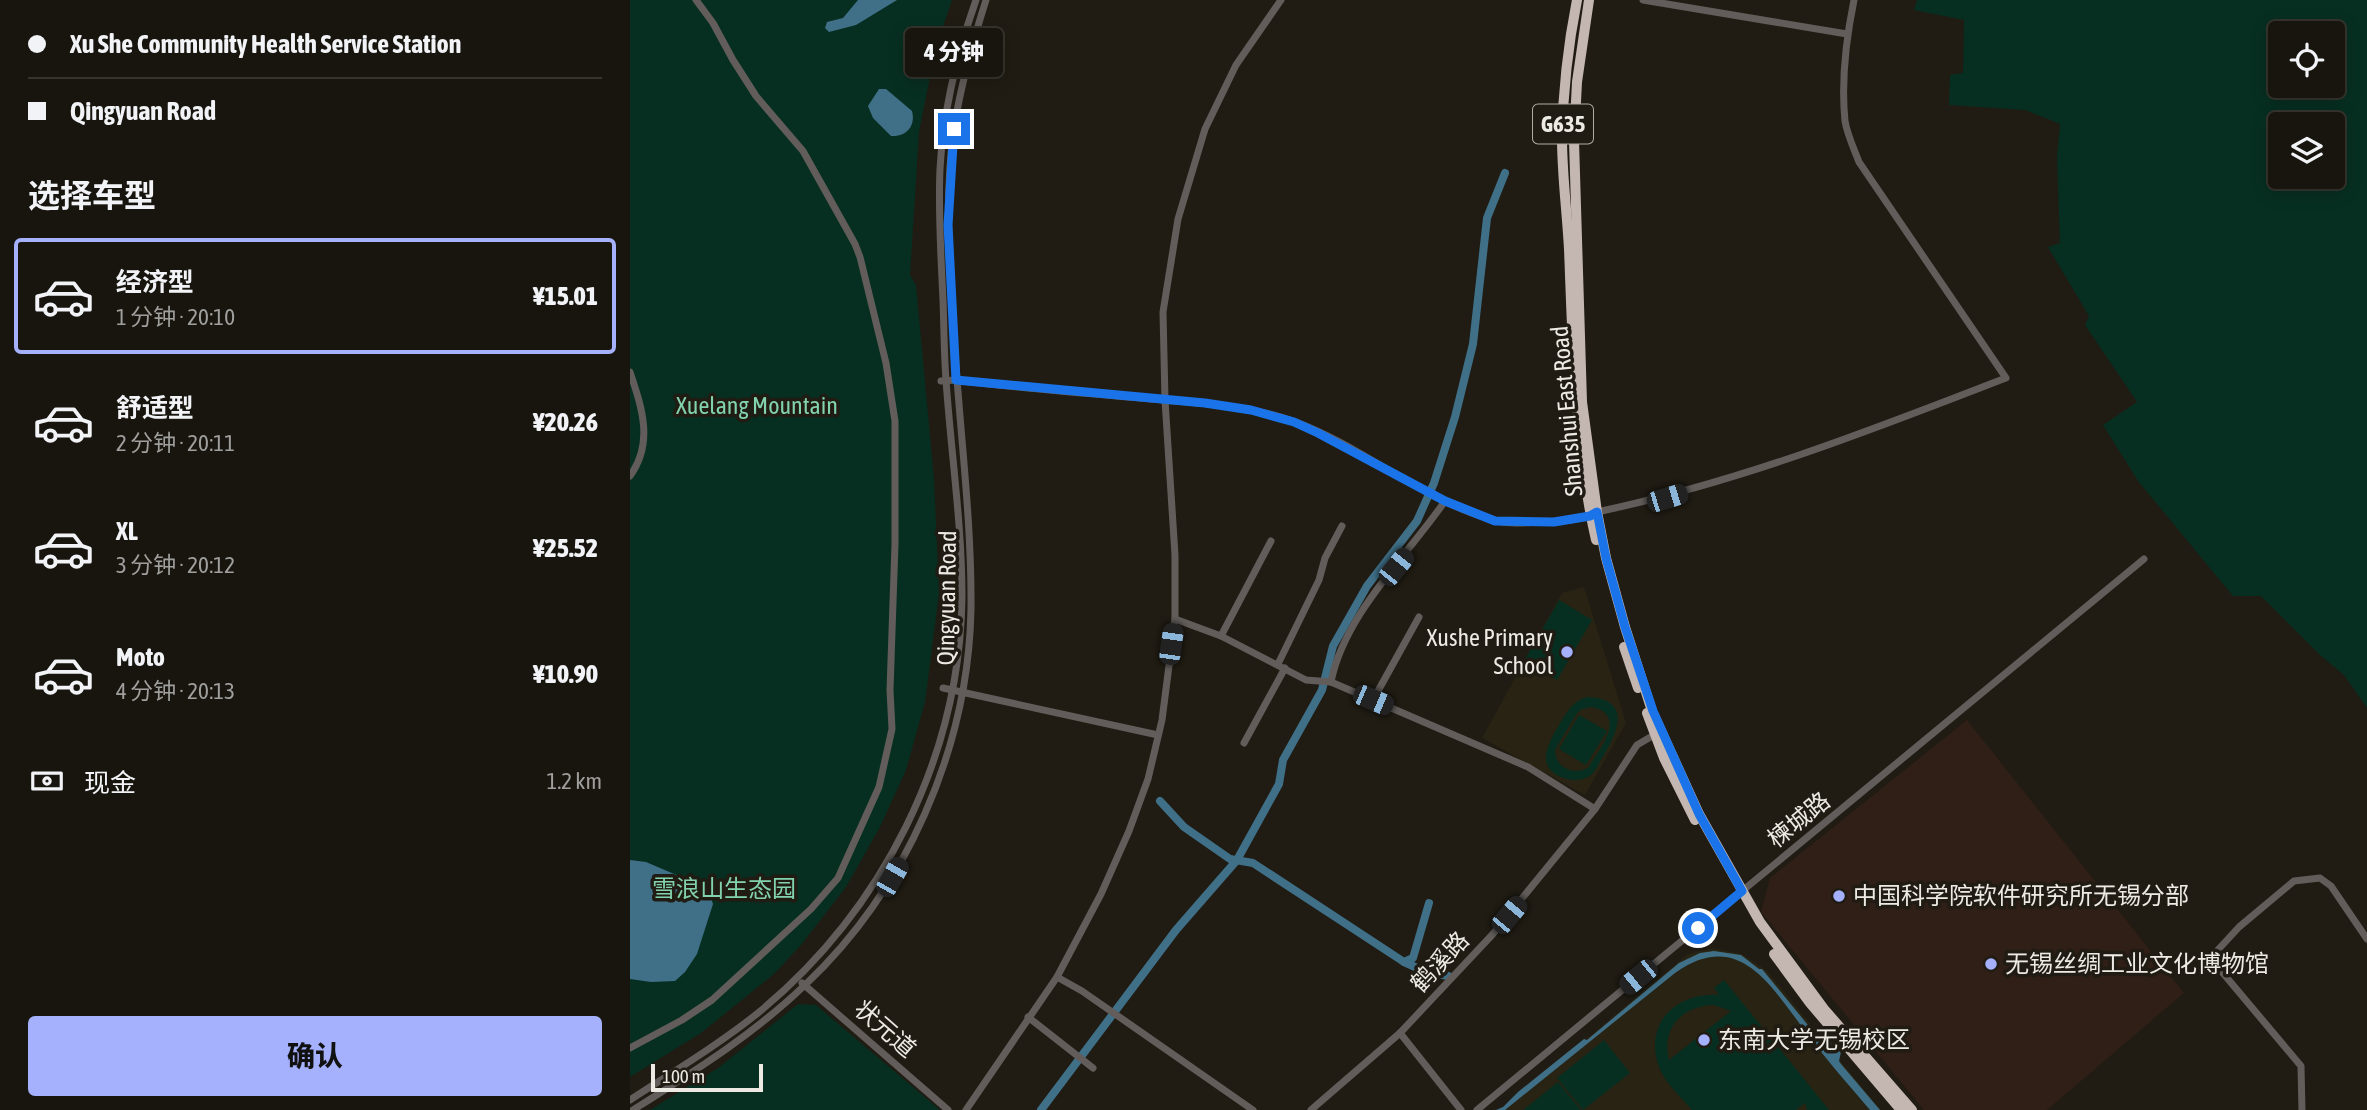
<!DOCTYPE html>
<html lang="zh">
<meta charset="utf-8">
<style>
:root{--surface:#18150e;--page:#25221c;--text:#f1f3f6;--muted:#9f9f9e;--line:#36342e;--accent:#a5b1fc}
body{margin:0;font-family:"Asap Condensed","Noto Sans SC",sans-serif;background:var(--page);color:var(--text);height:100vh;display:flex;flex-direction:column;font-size:26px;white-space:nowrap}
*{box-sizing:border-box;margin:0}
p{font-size:23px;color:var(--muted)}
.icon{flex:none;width:38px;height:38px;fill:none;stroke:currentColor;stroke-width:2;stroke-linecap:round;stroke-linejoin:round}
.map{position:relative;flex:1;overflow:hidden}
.sheet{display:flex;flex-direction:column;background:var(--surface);width:630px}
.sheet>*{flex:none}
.top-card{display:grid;align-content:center;height:154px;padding:0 28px;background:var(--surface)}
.controls{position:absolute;left:1638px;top:21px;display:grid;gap:14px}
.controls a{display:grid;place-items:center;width:77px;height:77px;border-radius:7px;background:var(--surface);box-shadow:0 4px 18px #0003,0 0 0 2px var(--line);font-size:35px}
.scale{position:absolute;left:21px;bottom:18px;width:112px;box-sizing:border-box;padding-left:7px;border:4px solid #edeae4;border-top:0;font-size:19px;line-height:24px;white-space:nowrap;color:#edeae4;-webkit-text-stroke:5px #201c13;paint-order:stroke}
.end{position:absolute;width:32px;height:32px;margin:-16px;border:9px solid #1a73e8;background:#fff;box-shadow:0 0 0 4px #fff}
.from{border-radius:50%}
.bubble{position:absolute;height:49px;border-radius:7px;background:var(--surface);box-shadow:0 4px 18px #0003,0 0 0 2px var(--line);font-size:23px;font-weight:800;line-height:49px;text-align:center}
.car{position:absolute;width:21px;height:42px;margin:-21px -10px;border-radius:9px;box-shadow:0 0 5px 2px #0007;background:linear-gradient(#222 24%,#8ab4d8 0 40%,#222 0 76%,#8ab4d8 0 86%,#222 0)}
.top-card b{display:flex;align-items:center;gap:24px;height:66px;font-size:26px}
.top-card b+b{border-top:2px solid var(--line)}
.top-card i{width:18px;height:18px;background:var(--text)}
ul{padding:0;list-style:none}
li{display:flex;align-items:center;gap:21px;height:116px;margin:0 14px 10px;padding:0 14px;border:4px solid transparent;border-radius:7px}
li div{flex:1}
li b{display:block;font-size:26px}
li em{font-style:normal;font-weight:800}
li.on{border-color:var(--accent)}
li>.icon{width:63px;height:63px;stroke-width:1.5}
h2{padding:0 28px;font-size:32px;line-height:84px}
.pay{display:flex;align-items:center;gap:18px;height:77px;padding:0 28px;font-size:26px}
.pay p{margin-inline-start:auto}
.primary-button{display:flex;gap:14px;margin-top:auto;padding:14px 28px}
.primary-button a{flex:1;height:80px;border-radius:7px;background:var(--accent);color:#111;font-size:28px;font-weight:800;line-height:80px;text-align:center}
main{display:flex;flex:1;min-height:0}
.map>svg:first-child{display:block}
.commercial{fill:#301f17}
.built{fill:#282313}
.green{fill:#072f21;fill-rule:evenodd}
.water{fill:#3f7088}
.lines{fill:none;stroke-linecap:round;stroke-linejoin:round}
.canal{stroke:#3f7088;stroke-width:8}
.minor{stroke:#625d5a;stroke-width:7}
.highway{stroke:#c4b7b1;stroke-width:10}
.route{stroke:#1a73e8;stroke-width:9}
.poi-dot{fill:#a5b1fc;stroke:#201c13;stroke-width:2.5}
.labels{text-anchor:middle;stroke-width:7;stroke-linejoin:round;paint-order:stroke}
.shield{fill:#201c13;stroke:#b0aca5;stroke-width:2}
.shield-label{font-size:23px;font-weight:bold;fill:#edeae4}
.park-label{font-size:24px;fill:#82d2ae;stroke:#201c13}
.street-label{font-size:24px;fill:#edeae4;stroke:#201c13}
.poi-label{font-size:24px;fill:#edeae4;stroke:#201c13;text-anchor:start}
</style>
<main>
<section class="sheet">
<div class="top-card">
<b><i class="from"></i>Xu She Community Health Service Station</b>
<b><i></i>Qingyuan Road</b>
</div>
<h2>选择车型</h2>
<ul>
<li class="on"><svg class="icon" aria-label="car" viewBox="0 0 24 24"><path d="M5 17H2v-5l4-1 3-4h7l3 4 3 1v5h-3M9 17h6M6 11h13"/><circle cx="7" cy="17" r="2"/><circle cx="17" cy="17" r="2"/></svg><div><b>经济型</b><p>1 分钟 · 20:10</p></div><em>¥15.01</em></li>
<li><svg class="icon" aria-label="car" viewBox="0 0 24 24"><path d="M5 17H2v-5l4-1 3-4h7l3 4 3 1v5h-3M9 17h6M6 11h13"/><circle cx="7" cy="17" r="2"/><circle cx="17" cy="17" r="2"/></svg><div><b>舒适型</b><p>2 分钟 · 20:11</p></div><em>¥20.26</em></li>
<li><svg class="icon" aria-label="car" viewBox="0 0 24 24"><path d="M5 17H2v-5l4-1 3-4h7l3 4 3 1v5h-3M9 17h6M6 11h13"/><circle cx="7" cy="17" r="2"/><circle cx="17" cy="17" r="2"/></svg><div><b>XL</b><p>3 分钟 · 20:12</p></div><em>¥25.52</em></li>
<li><svg class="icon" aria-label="car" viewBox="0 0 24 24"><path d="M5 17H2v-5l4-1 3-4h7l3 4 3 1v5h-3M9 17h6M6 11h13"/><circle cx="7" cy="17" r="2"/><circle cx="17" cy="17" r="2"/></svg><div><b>Moto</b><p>4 分钟 · 20:13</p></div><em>¥10.90</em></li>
</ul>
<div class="pay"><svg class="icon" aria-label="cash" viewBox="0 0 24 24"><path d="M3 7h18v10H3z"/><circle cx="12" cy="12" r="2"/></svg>现金<p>1.2 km</p></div>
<div class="primary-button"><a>确认</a></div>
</section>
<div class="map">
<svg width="1737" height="1110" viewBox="0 0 1737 1110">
<rect width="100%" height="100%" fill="#201c13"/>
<path class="commercial" d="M1337 720 1554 993 1417 1110H1294L1131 912 1140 878Z"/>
<g class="built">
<path d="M954 587 996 723 955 795 852 738 932 593Z"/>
<path d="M1082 948 1112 954 1136 970 1251 1110H871L1058 954Z"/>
</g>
<g class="green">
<path d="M0 0H322L306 47 289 132 280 275 286 285 304 479 309 593 295 702 276 770 250 827 216 887 171 945 144 974 71 1033 0 1077Z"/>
<path d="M1287 0H1737V708L1714 675 1690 655 1631 596H1603L1508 481 1473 425 1507 402 1455 325 1459 316 1418 247 1430 243 1427 157 1430 124 1395 110 1319 105 1320 75 1333 73 1334 20 1284 10ZM1650 33H1703V86H1650ZM1650 124H1703V177H1650Z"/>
<path d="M929 600 962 620 927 680 894 661Z"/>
<path d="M957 697C1001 699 989 729 974 755 970 760 967 769 963 773 957 780 945 781 937 779 905 770 916 747 928 727 936 714 941 702 957 697ZM961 707C999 714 969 750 958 768 942 776 925 767 925 750L947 713 952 709Z"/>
<path d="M949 715 977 731 956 765 929 749Z"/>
<path d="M1094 980 1199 1110H1177L1175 1103 1166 1110H1062C1051 1097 1035 1083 1029 1067 1013 1023 1047 992 1089 995L1084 988ZM1084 1005 1101 1011 1039 1060C1031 1028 1052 1006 1084 1005Z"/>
<path d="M168 1004 186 1005 310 1110H20L88 1068Z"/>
<path d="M974 1040 1000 1073 953 1110 927 1078Z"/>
<path d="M928 1082 951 1110H893Z"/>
</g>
<g class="water">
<path d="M228 0H267L226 25 199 32 195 28 197 22 213 18Z"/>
<path d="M249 89H256L282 111C286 126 276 137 261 136L243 118 238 106Z"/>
<path d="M0 860 16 862 70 885 80 895 83 904 67 954 55 972 45 981 21 982 0 979Z"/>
<path d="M1084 951 1111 955 1129 969H1132L1191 1041 1193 1047 1201 1042 1211 1052 1209 1061 1211 1064 1250 1110H1240C1219 1085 1198 1062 1179 1036 1143 990 1111 926 1045 973L875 1110H866L873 1107 888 1092 954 1039 957 1040 1049 963 1070 953Z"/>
</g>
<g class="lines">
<g class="canal">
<path d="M530 801 554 827 600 859 623 863 774 962 783 958 799 903"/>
<path d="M774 962 796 972 818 976"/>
<path d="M411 1110 546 930 607 860 649 784 653 760 692 690 703 646 737 586 787 521 804 483 825 417 843 344 857 218 875 173"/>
</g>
<g class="minor">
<path d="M1013 0 1217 34"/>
<path d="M0 372C12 408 24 443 0 476"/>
<path d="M311 381 326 380C395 389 464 394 533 400 577 404 621 406 663 421 733 446 791 500 863 520 879 525 899 522 916 522 932 521 953 520 967 512 1109 482 1242 430 1376 378L1229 162C1224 149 1217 134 1215 121 1211 81 1216 39 1224 0"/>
<path d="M545 619 591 636 676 680 701 682 898 767 965 809"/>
<path d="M591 636 641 541"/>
<path d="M648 664 689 580 695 558 712 526"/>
<path d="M701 682C714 615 777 556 815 501"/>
<path d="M313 688 528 735"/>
<path d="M743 700 789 617"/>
<path d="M614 743 655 668"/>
<path d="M427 977 452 991 623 1110"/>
<path d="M172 983 318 1110"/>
<path d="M398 1017 463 1068"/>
<path d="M770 1033 831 1110"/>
<path d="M0 1048 52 1020 82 1000 181 909 208 878 249 787 262 729 260 690 265 544V421L256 363 230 257 225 244 173 151 126 96 103 60 83 23 66 0"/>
<path d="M0 1100C43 1072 88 1045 128 1013 252 911 330 758 332 597 332 524 321 453 316 380 314 354 314 327 313 300 311 256 308 213 310 169 313 112 327 54 346 0"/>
<path d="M3 1110C63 1072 123 1035 175 985 276 890 338 749 341 610 342 518 329 426 324 335 320 266 314 196 324 128 331 85 343 41 356 0"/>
<path d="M336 1110 427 977 471 894 499 831 518 779 532 720 545 619V555L535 400 533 312 548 219 575 129 606 65 651 0"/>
<path d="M681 1110 770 1033 862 935 965 809 1007 745 1029 732"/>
<path d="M847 1110 1514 559"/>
<path d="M1672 1110 1671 1066 1587 966 1586 952 1609 927 1664 881 1690 878 1701 886 1737 939"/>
</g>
<g class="highway">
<path d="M947 0C938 45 933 91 932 138 932 175 937 212 939 249 943 348 944 443 966 540"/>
<path d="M959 0 947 82 944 141 952 402 967 512 976 558 995 627 1022 711 1069 814 1130 922 1194 1009 1282 1110"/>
<path d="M994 647 1008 688"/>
<path d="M1017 713 1034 758 1065 820"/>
<path d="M1144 954 1180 1003 1271 1110"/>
</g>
</g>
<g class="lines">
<path class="route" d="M324 129 318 225 326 380 575 403 621 410 664 422 688 433 815 501 865 521 924 522 960 516 967 512 976 558 995 627 1023 711 1069 814 1112 891 1068 928"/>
</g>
<g class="poi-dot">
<circle cx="937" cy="652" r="7"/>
<circle cx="1209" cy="896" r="7"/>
<circle cx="1361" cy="964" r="7"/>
<circle cx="1074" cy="1040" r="7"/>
</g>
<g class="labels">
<rect class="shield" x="903" y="104.5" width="60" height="39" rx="5"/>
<g class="shield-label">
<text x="933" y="132">G635</text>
</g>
<g class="park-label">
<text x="127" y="414">Xuelang Mountain</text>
<text x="94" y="897">雪浪山生态园</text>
</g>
<g class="street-label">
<text transform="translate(937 411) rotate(-95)" y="8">Shanshui East Road</text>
<text transform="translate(317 598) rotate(-89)" y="8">Qingyuan Road</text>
<text transform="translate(1169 820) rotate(-39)" y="8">楝城路</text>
<text transform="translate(810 962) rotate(-47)" y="8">鹤溪路</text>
<text transform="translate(255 1029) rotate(41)" y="8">状元道</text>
</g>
<g class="poi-label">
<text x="923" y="646" text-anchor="end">Xushe Primary<tspan x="923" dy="28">School</tspan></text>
<text x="1223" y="904">中国科学院软件研究所无锡分部</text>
<text x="1375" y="972">无锡丝绸工业文化博物馆</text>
<text x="1088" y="1048">东南大学无锡校区</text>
</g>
</g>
</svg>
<div class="controls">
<a><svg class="icon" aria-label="locate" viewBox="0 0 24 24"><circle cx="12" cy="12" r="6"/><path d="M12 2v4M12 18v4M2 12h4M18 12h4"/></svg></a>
<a><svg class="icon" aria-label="layers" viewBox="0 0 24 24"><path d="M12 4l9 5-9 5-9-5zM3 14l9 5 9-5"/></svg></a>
</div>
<div class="scale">100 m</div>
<i class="end from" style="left:1068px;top:928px"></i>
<i class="end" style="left:324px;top:129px"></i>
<div class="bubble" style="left:275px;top:28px;width:98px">4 分钟</div>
<i class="car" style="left:1037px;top:498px;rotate:73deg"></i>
<i class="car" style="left:766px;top:567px;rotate:39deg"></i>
<i class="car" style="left:541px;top:644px;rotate:8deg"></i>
<i class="car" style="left:743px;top:700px;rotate:113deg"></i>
<i class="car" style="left:262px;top:877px;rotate:30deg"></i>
<i class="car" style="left:879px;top:915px;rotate:40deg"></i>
<i class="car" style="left:1008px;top:977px;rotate:231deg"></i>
</div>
</main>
